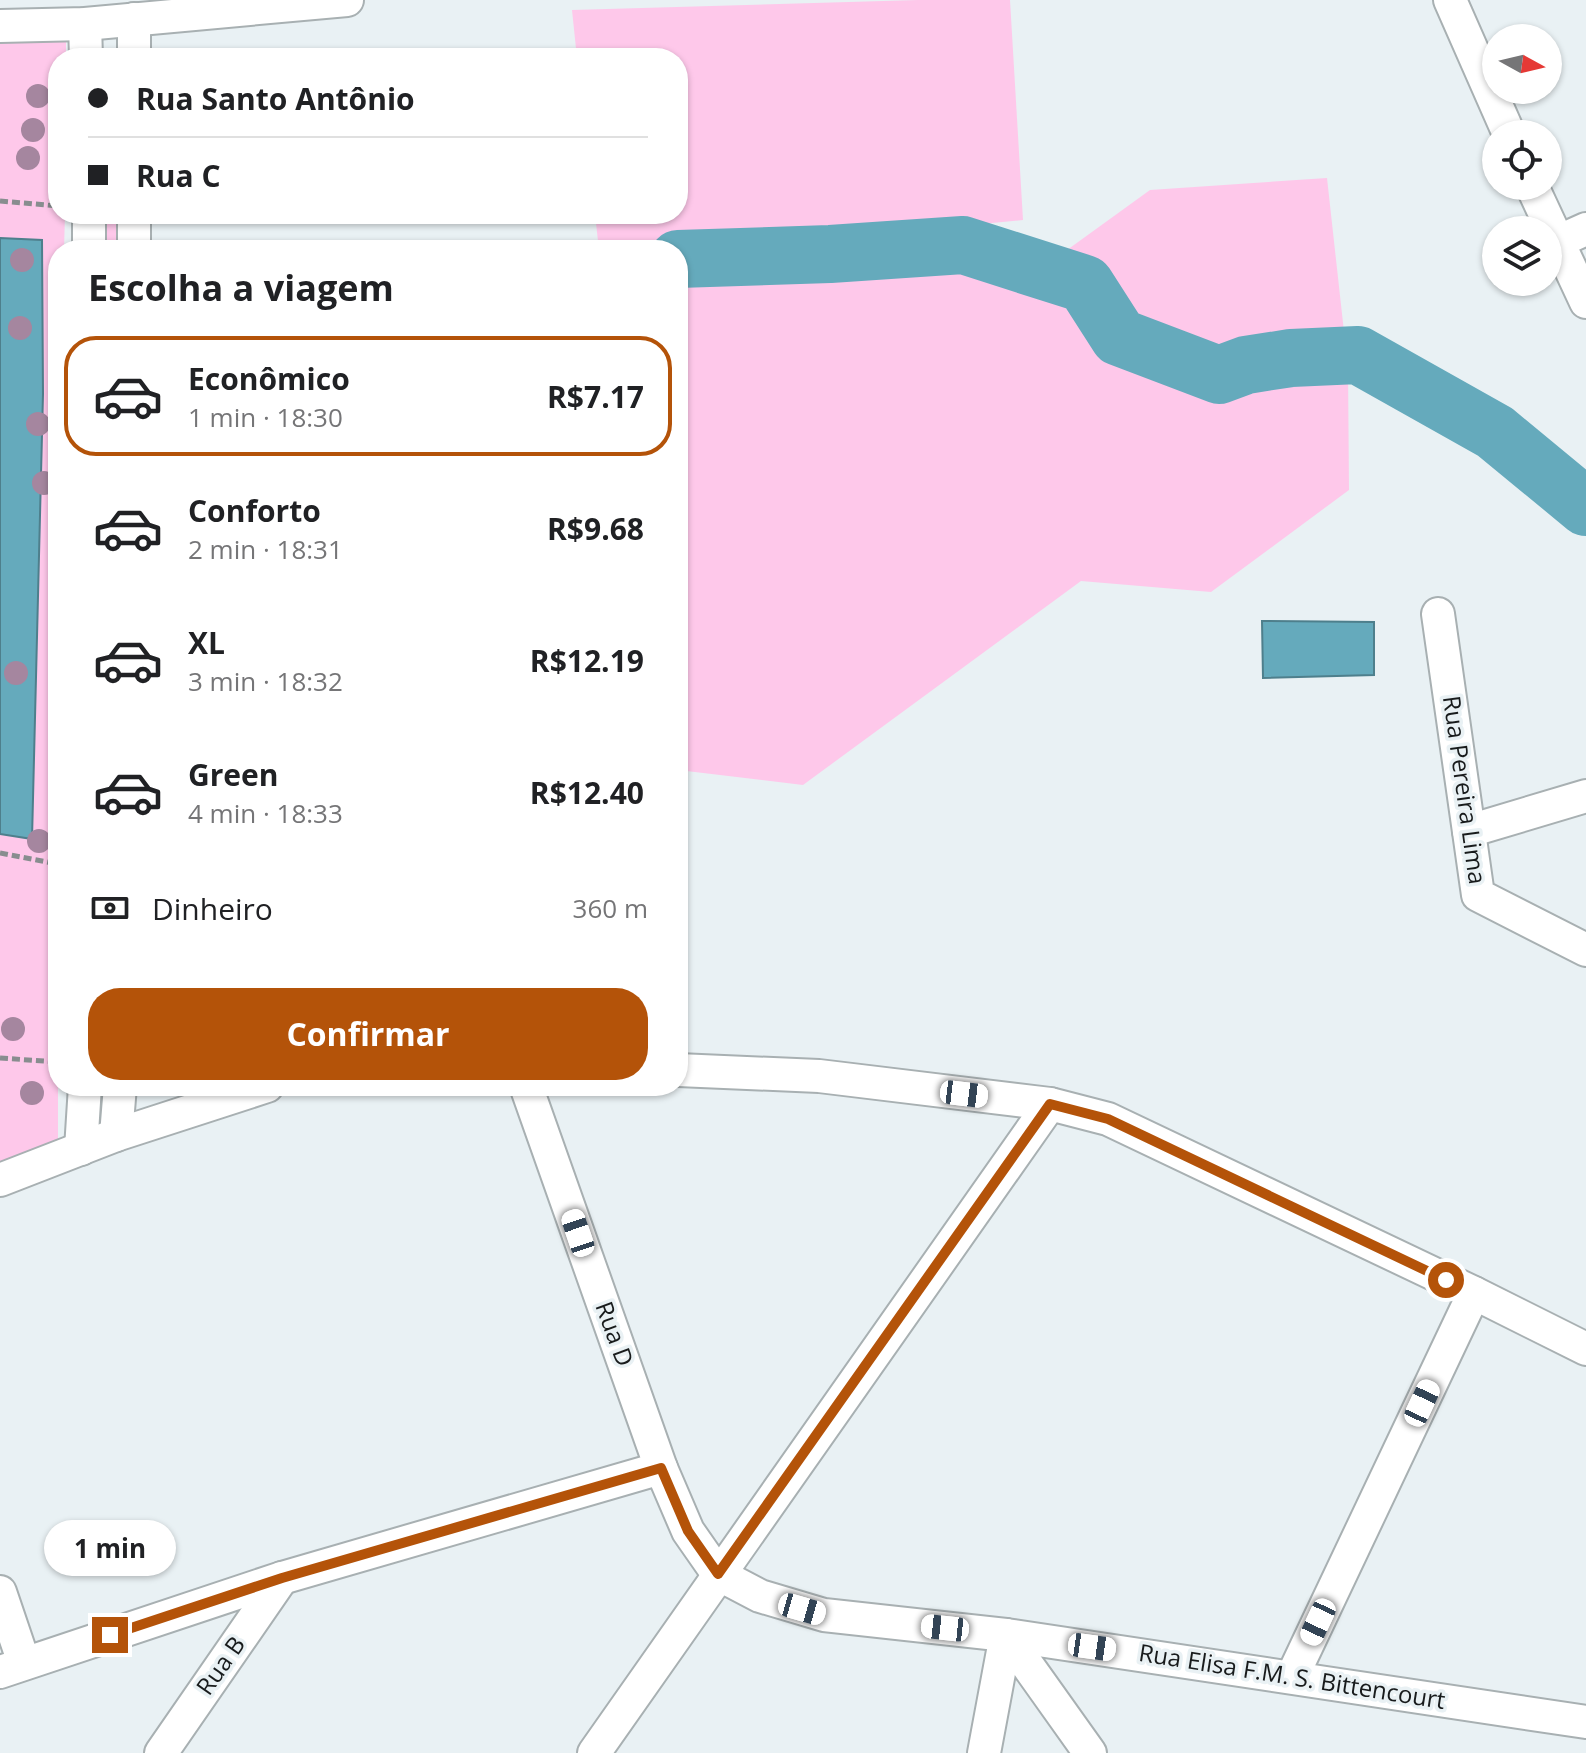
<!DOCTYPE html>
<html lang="pt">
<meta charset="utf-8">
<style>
:root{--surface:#fff;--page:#f6f6f6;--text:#202124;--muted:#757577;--line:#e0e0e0;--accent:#b45309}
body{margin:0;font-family:"Open Sans",sans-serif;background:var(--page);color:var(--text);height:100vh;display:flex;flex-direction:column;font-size:30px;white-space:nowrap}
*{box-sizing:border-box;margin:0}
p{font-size:26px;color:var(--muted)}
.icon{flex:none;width:44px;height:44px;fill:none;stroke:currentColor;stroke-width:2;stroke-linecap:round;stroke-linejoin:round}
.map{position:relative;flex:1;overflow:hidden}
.panel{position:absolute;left:48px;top:240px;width:640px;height:856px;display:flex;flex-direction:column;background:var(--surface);border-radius:32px;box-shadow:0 2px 6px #0004}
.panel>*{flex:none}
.top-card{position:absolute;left:48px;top:48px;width:640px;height:176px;border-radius:32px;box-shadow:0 2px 6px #0004;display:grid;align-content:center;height:176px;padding:0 40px;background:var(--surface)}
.needle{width:52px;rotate:98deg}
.controls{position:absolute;left:1482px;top:24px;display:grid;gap:16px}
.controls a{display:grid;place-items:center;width:80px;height:80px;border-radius:50%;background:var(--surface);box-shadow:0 2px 6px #0004;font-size:40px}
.end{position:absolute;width:36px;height:36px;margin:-18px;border:10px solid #b45309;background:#fff;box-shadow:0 0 0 4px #fff}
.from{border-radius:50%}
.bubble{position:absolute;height:56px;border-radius:28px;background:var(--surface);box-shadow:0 2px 6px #0004;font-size:26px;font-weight:700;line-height:56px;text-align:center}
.car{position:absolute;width:24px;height:48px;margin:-24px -12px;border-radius:10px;box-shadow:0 0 6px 2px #0007;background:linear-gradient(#fff 24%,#345 0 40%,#fff 0 76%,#345 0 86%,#fff 0)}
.top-card b{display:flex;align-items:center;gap:28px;height:76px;font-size:30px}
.top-card b+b{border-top:2px solid var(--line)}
.top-card i{width:20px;height:20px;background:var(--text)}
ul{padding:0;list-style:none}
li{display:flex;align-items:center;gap:24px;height:120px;margin:0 16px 12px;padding:0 24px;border:4px solid transparent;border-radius:32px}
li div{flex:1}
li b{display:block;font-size:30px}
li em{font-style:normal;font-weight:700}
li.current{border-color:var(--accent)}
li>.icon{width:72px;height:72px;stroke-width:1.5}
h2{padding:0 40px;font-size:36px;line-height:96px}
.pay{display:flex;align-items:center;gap:20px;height:88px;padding:0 40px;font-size:30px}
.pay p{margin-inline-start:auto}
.action{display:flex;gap:16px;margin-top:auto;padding:16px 40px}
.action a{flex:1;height:92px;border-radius:32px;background:var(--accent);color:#fff;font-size:32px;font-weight:700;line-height:92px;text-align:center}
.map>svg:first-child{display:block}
.green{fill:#fec8ea}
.water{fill:#65aabc;stroke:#4e7f8c;stroke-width:2}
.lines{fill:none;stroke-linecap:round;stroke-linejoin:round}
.river{stroke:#65aabc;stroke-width:58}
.street-casing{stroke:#a8b0b2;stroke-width:36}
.path{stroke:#888d8f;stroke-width:5;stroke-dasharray:8 4;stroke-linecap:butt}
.street{stroke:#fff;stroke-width:32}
.tree{fill:#a5869f}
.route{stroke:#b45309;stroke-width:10}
.labels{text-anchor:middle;stroke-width:7;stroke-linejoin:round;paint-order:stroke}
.street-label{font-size:24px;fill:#181b1c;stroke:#e9f1f4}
</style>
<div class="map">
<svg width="1586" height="1753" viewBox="0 0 1586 1753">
<rect width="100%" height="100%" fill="#e9f1f4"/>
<g class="green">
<path d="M918 0H1010L1023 220 678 253V250H599L595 214H678V58H577L572 10Z"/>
<path d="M66 28V58H58V214H65L64 250H58V1143L0 1164V32Z"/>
<path d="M1327 178 1348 368 1349 490 1211 592 1081 581 803 785 678 770V284L904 277 1056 258 1150 190Z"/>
<path d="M102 214H119L120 250H102Z"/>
<path d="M492 244 510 250H404Z"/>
</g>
<g class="water">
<path d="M0 238 42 240 43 394 32 839 0 834Z"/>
<path d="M1262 621 1374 622V675L1263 678Z"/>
</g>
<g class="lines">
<path class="river" d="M678 259 830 254 963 245 1085 284 1119 337 1219 375 1246 365 1291 358 1358 355 1495 432 1586 507"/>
<defs>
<g id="street">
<path d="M1450 0 1509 134"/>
<path d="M85 24 86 58"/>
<path d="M0 26 85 24 347 0"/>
<path d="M134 58V19"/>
<path d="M1532 186 1586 302"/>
<path d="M1557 242 1586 229"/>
<path d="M89 250V214"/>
<path d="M134 250V214"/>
<path d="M1438 614 1478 895 1586 950"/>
<path d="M1469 831 1586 796"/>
<path d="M678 1070 819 1076 1050 1104 1108 1119 1474 1293 1586 1349"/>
<path d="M526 1086 661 1468 688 1531 718 1574 760 1596 824 1615 1006 1635 1586 1722"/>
<path d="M116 1135 120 1086"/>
<path d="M81 1149 85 1086"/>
<path d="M0 1180 116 1135 267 1086"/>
<path d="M0 1592 24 1663"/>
<path d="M1006 1635 1090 1753"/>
<path d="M0 1672 282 1578 661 1468"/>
<path d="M1292 1677 1474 1293"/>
<path d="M161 1753 282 1578"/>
<path d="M594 1753 1050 1104"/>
<path d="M984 1753 1006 1635"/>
</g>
</defs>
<use href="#street" class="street-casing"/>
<g class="path">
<path d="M0 201 58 206"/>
<path d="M0 853 58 864"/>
<path d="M0 1058 58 1062"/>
</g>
<use href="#street" class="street"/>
</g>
<g class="tree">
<circle cx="38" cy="96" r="12"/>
<circle cx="33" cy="130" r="12"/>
<circle cx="28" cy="158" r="12"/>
<circle cx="22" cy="260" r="12"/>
<circle cx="20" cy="328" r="12"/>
<circle cx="38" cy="424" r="12"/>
<circle cx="44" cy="483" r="12"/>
<circle cx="16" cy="673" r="12"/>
<circle cx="39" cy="841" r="12"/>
<circle cx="13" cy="1029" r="12"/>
<circle cx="32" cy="1093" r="12"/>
</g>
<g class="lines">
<path class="route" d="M110 1635 282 1578 661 1468 688 1531 718 1574 1050 1104 1108 1119 1446 1280"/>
</g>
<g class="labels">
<g class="street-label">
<text transform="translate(1464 790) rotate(82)" y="8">Rua Pereira Lima</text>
<text transform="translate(614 1334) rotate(70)" y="8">Rua D</text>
<text transform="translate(221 1666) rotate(-55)" y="8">Rua B</text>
<text transform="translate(1292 1677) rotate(9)" y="8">Rua Elisa F.M. S. Bittencourt</text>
</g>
</g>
</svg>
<div class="controls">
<a><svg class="needle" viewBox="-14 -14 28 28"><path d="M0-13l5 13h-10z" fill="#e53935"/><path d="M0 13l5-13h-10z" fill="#757577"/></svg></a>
<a><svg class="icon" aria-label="locate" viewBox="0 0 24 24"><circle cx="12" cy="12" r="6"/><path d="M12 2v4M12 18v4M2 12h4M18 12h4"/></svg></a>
<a><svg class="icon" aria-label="layers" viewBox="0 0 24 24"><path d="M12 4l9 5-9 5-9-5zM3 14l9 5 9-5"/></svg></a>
</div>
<i class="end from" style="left:1446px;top:1280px"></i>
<i class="end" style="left:110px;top:1635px"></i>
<div class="bubble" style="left:44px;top:1520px;width:132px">1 min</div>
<i class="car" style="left:964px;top:1094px;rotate:97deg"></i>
<i class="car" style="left:578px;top:1233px;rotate:341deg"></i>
<i class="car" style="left:1422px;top:1403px;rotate:25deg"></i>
<i class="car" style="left:802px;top:1609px;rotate:106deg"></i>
<i class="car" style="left:1318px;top:1622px;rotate:205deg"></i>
<i class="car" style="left:945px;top:1628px;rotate:276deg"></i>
<i class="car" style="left:1092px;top:1647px;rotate:98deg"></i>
<div class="top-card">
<b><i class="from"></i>Rua Santo Antônio</b>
<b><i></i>Rua C</b>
</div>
<section class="panel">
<h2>Escolha a viagem</h2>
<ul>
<li class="current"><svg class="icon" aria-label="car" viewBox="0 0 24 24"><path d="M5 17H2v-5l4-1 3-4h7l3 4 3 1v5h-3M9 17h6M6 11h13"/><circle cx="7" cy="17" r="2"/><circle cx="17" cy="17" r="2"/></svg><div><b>Econômico</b><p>1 min · 18:30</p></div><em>R$7.17</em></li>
<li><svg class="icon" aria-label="car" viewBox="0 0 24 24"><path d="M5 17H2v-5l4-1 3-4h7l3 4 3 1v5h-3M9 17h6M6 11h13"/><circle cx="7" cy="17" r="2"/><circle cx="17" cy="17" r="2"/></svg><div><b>Conforto</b><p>2 min · 18:31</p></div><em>R$9.68</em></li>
<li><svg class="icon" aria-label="car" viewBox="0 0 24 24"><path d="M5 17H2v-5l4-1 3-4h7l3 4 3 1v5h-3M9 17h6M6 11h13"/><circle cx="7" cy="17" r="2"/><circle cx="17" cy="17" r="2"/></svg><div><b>XL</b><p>3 min · 18:32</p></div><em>R$12.19</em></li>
<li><svg class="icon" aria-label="car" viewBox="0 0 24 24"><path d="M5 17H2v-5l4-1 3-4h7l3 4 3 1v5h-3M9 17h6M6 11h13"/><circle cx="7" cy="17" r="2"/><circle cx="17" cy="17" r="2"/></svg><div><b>Green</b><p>4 min · 18:33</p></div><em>R$12.40</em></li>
</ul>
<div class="pay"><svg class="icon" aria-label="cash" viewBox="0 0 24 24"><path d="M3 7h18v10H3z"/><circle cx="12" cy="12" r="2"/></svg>Dinheiro<p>360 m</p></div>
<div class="action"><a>Confirmar</a></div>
</section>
</div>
